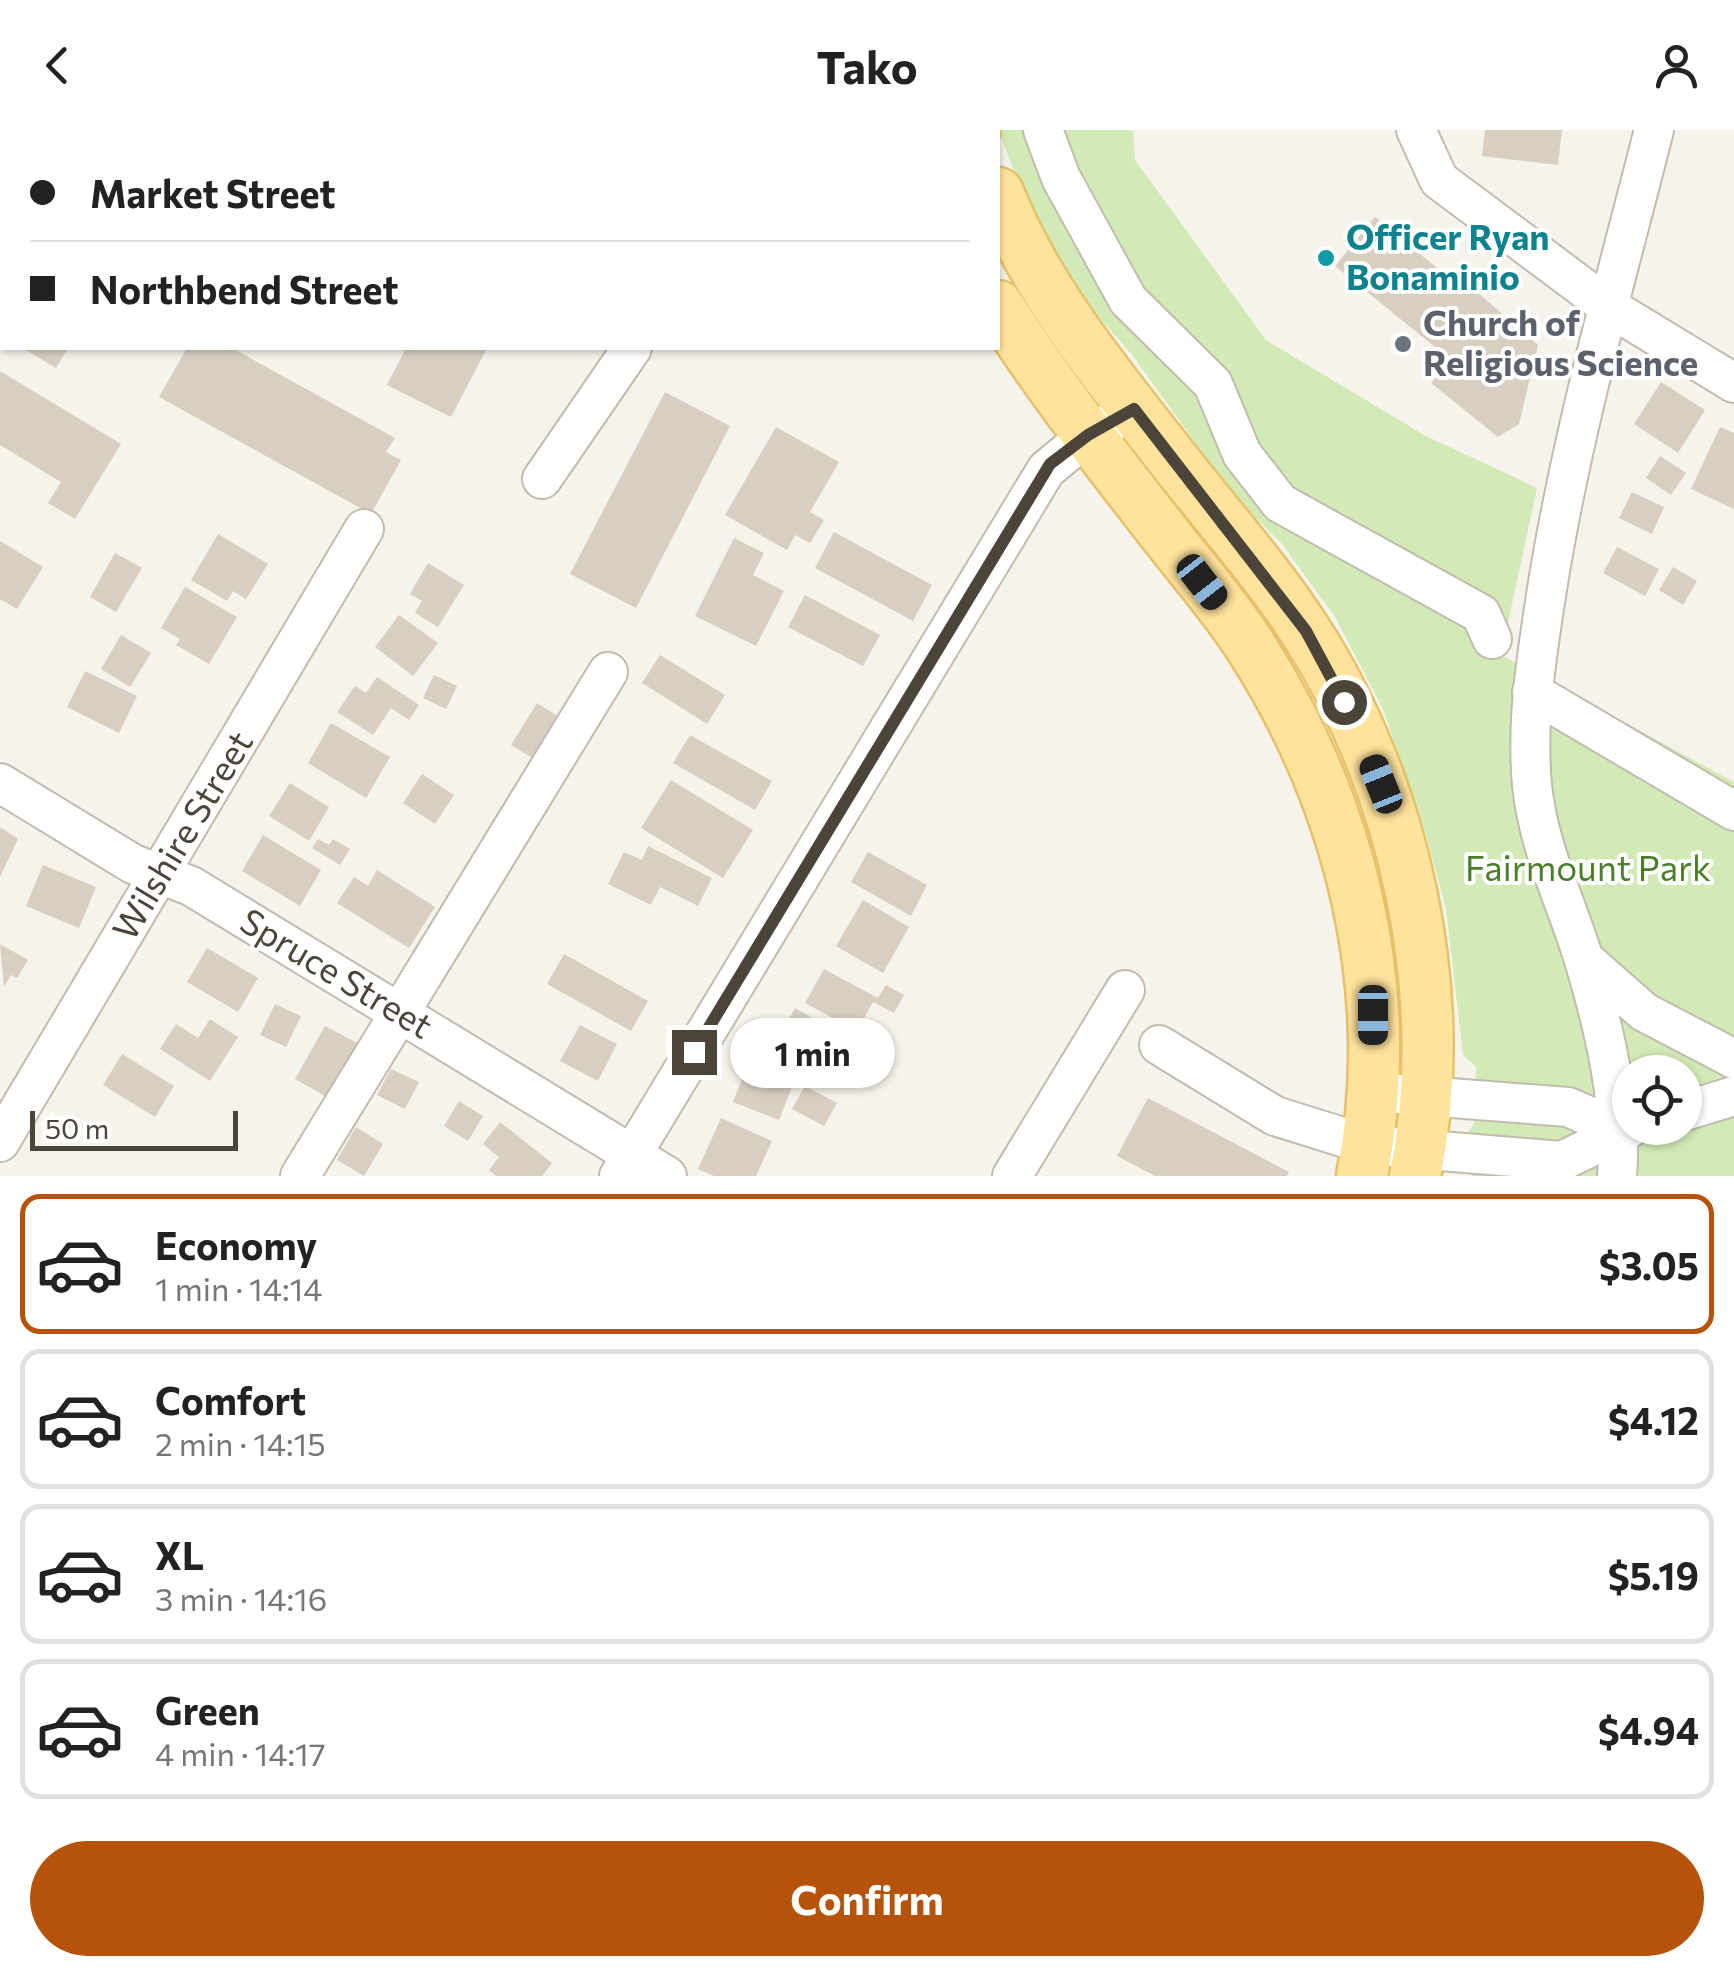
<!DOCTYPE html>
<meta charset="utf-8">
<style>
:root{--surface:#fff;--page:#f2f2f2;--text:#222;--muted:#767676;--line:#e0e0e0;--accent:#b45309}
body{margin:0;font-family:Commissioner,sans-serif;background:var(--page);color:var(--text);height:100vh;display:flex;flex-direction:column;font-size:38px;white-space:nowrap}
*{box-sizing:border-box;margin:0}
p{font-size:32px;color:var(--muted)}
.icon{flex:none;width:55px;height:55px;fill:none;stroke:currentColor;stroke-width:2;stroke-linecap:round;stroke-linejoin:round}
.map{position:relative;height:1046px;overflow:hidden}
.panel{display:flex;flex-direction:column;background:var(--surface);flex:1}
.panel>*{flex:none}
.hud{position:absolute;left:0px;top:0px;width:1000px;height:220px;box-shadow:0 2px 8px #0004;display:grid;align-content:center;height:220px;padding:0 30px;background:var(--surface)}
.buttons{position:absolute;left:1612px;top:925px;display:grid;gap:20px}
.buttons a{display:grid;place-items:center;width:90px;height:90px;border-radius:50%;background:var(--surface);box-shadow:0 2px 8px #0004;font-size:50px}
.scale{position:absolute;left:30px;bottom:25px;width:208px;box-sizing:border-box;padding-left:10px;border:5px solid #4b4439;border-top:0;font-size:28px;line-height:35px;white-space:nowrap;color:#4b4439;-webkit-text-stroke:8px #fff;paint-order:stroke}
.end{position:absolute;width:45px;height:45px;margin:-22px;border:12px solid #4b4439;background:#fff;box-shadow:0 0 0 5px #fff}
.from{border-radius:50%}
.bubble{position:absolute;height:70px;border-radius:35px;background:var(--surface);box-shadow:0 2px 8px #0004;font-size:32px;font-weight:700;line-height:70px;text-align:center}
.car{position:absolute;width:30px;height:60px;margin:-30px -15px;border-radius:12px;box-shadow:0 0 8px 2px #0007;background:linear-gradient(#222 24%,#8ab4d8 0 40%,#222 0 76%,#8ab4d8 0 86%,#222 0)}
.hud b{display:flex;align-items:center;gap:35px;height:95px;font-size:38px}
.hud b+b{border-top:2px solid var(--line)}
.hud i{width:25px;height:25px;background:var(--text)}
ul{padding:18px 0 0;list-style:none}
li{display:flex;align-items:center;gap:30px;height:140px;margin:0 20px 15px;padding:0 10px;border:5px solid var(--line);border-radius:20px}
li div{flex:1}
li b{display:block;font-size:38px}
li em{font-style:normal;font-weight:700}
li.current{border-color:var(--accent)}
li>.icon{width:90px;height:90px;stroke-width:1.5}
.primary-button{display:flex;gap:20px;margin-top:auto;padding:20px 30px}
.primary-button a{flex:1;height:115px;border-radius:60px;background:var(--accent);color:#fff;font-size:40px;font-weight:700;line-height:115px;text-align:center}
header{display:flex;justify-content:space-between;align-items:center;height:130px;padding:0 30px;background:var(--surface);font-size:45px;font-weight:700}
.map>svg:first-child{display:block}
.green{fill:#d2eab5;fill-rule:evenodd}
.building{fill:#d8cfc1}
.lines{fill:none;stroke-linecap:round;stroke-linejoin:round}
.minor-casing{stroke:#c2bbae;stroke-width:42}
.major-casing{stroke:#e6c16a;stroke-width:55}
.minor{stroke:#fff;stroke-width:38}
.major{stroke:#ffe39c;stroke-width:50}
.route{stroke:#4b4439;stroke-width:12}
.culture-dot{fill:#0f9aa8;stroke:#fff;stroke-width:4}
.worship-dot{fill:#6b7280;stroke:#fff;stroke-width:4}
.labels{text-anchor:middle;stroke-width:8;stroke-linejoin:round;paint-order:stroke}
.culture-label{font-size:35px;font-weight:bold;fill:#0d838f;stroke:#fff;text-anchor:start}
.worship-label{font-size:35px;font-weight:bold;fill:#5b616d;stroke:#fff;text-anchor:start}
.street-label{font-size:35px;fill:#4b4439;stroke:#fff}
.park-label{font-size:35px;fill:#4a7f2a;stroke:#fff}
</style>
<header><svg class="icon" aria-label="back" viewBox="0 0 24 24"><path d="M15 5l-7 7 7 7"/></svg>Tako<svg class="icon" aria-label="person" viewBox="0 0 24 24"><circle cx="12" cy="8" r="4"/><path d="M4 21q1-7 8-7t8 7"/></svg></header>
<div class="map">
<svg width="1734" height="1046" viewBox="0 0 1734 1046">
<rect width="100%" height="100%" fill="#f6f3ec"/>
<path class="green" d="M999 0H1133L1135 30 1266 210 1426 306 1537 358 1501 525 1734 652V1046H1472L1473 1014 1466 1005 1474 994 1476 937 1463 925 1446 779 1424 697 1383 579 1335 487 1282 414 1232 364 1133 226 1085 171 1051 120 1019 56ZM1630 942H1685V998H1630Z"/>
<g class="building">
<path d="M1485 0H1562L1558 35 1482 26Z"/>
<path d="M1375 87 1465 161 1469 155 1538 215 1519 294 1498 307 1431 253 1451 230 1335 136Z"/>
<path d="M22 218H68L56 238Z"/>
<path d="M187 218H232L395 308 386 322 401 330 371 384 159 267Z"/>
<path d="M406 218H487L451 287 387 255Z"/>
<path d="M0 241 121 314 75 389 48 373 61 352 0 315Z"/>
<path d="M1661 252 1705 280 1678 323 1634 294Z"/>
<path d="M665 262 730 296 636 478 570 444Z"/>
<path d="M776 297 839 332 810 382 824 390 810 413 795 405 787 420 725 385Z"/>
<path d="M1720 297 1734 303V379L1691 359Z"/>
<path d="M1660 326 1686 343 1671 365 1646 348Z"/>
<path d="M1632 362 1664 377 1652 404 1619 388Z"/>
<path d="M834 402 932 455 913 491 815 438Z"/>
<path d="M218 404 268 434 246 469 233 461 227 471 191 450Z"/>
<path d="M734 408 764 423 753 445 784 461 756 516 695 486Z"/>
<path d="M0 411 43 437 17 479 0 469Z"/>
<path d="M1617 417 1659 439 1645 466 1603 443Z"/>
<path d="M115 423 142 438 116 482 90 467Z"/>
<path d="M428 433 464 455 438 497 415 483 422 471 410 464Z"/>
<path d="M1673 437 1697 451 1683 475 1659 460Z"/>
<path d="M185 457 237 487 209 534 176 515 180 509 161 498Z"/>
<path d="M805 465 880 505 863 536 788 497Z"/>
<path d="M399 485 438 513 413 546 375 517Z"/>
<path d="M121 505 151 523 130 557 101 539Z"/>
<path d="M660 525 725 565 707 594 642 553Z"/>
<path d="M85 541 137 566 119 603 67 577Z"/>
<path d="M434 545 457 556 446 579 423 568Z"/>
<path d="M377 547 419 575 409 590 391 578 373 605 337 582 355 556 366 563Z"/>
<path d="M537 573 561 588 534 629 511 615Z"/>
<path d="M331 593 390 627 366 668 308 633Z"/>
<path d="M690 605 772 651 755 680 673 633Z"/>
<path d="M422 644 454 665 435 694 403 673Z"/>
<path d="M671 650 753 700 723 748 641 698Z"/>
<path d="M290 653 329 677 309 711 269 686Z"/>
<path d="M0 697 18 709 0 747Z"/>
<path d="M263 705 321 740 300 776 242 741Z"/>
<path d="M318 709 329 715 333 709 350 719 340 735 312 718Z"/>
<path d="M648 716 712 748 698 776 660 757 651 775 608 754 624 722 642 730Z"/>
<path d="M868 722 927 755 911 786 851 752Z"/>
<path d="M43 735 96 757 79 798 26 776Z"/>
<path d="M377 740 435 777 409 818 337 773 354 747 368 756Z"/>
<path d="M863 770 909 797 883 843 836 816Z"/>
<path d="M0 814 28 830 17 848 11 845 4 857Z"/>
<path d="M207 818 258 848 238 882 187 852Z"/>
<path d="M564 824 648 871 631 901 547 854Z"/>
<path d="M824 839 878 868 886 855 904 865 894 883 873 872 857 901 805 873Z"/>
<path d="M275 874 301 886 286 917 260 905Z"/>
<path d="M795 878 838 902 814 945 771 922Z"/>
<path d="M210 889 238 907 210 951 160 919 176 894 198 908Z"/>
<path d="M580 895 617 914 598 951 560 931Z"/>
<path d="M325 896 363 916 332 970 295 949Z"/>
<path d="M122 924 174 956 155 987 103 955Z"/>
<path d="M391 939 419 952 405 979 377 965Z"/>
<path d="M746 939 792 957 779 990 733 972Z"/>
<path d="M805 956 837 973 824 996 792 979Z"/>
<path d="M1148 968 1289 1042 1287 1046H1155L1117 1026Z"/>
<path d="M459 971 483 986 468 1011 444 996Z"/>
<path d="M721 988 772 1011 756 1046H714L698 1039Z"/>
<path d="M500 992 552 1033 542 1046H496L489 1040 499 1027 483 1014Z"/>
<path d="M356 997 383 1014 364 1046 337 1030Z"/>
</g>
<g class="lines">
<defs>
<g id="minor">
<path d="M680 0 683 2"/>
<path d="M1043 0 1061 48 1128 170 1213 254 1242 324 1280 373 1481 484 1492 509"/>
<path d="M1416 0 1439 50 1609 177 1734 253"/>
<path d="M0 47 2 48"/>
<path d="M542 349 632 218"/>
<path d="M1532 562 1734 681"/>
<path d="M0 653 133 734 191 756 667 1046"/>
<path d="M1584 829 1644 882 1734 929"/>
<path d="M1159 915 1275 986 1368 1015 1562 1031 1630 998"/>
<path d="M1399 964 1568 977 1621 1000"/>
<path d="M1685 981 1734 966"/>
<path d="M0 1012 364 399"/>
<path d="M300 1046 608 542"/>
<path d="M619 1046 1046 340 1088 305 1112 292"/>
<path d="M1012 1046 1125 860"/>
<path d="M1617 1046C1623 976 1604 897 1584 830 1566 771 1538 717 1532 655 1526 589 1537 524 1547 459 1572 303 1615 153 1654 0"/>
</g>
<g id="major">
<path d="M916 0V2"/>
<path d="M973 0 974 2"/>
<path d="M998 63C1037 161 1107 245 1172 328 1216 385 1267 441 1306 502 1405 654 1452 867 1415 1046"/>
<path d="M998 176C1049 257 1109 332 1168 408 1196 444 1227 479 1251 517 1351 673 1398 862 1362 1046"/>
</g>
</defs>
<use href="#minor" class="minor-casing"/>
<use href="#major" class="major-casing"/>
<use href="#minor" class="minor"/>
<use href="#major" class="major"/>
</g>
<g class="lines">
<path class="route" d="M694 922 1050 334 1088 305 1134 279 1306 501 1344 572"/>
</g>
<circle class="culture-dot" cx="1326" cy="128" r="10"/>
<circle class="worship-dot" cx="1403" cy="214" r="10"/>
<g class="labels">
<g class="culture-label">
<text x="1346" y="120">Officer Ryan<tspan x="1346" dy="40">Bonaminio</tspan></text>
</g>
<g class="worship-label">
<text x="1423" y="206">Church of<tspan x="1423" dy="40">Religious Science</tspan></text>
</g>
<g class="street-label">
<text transform="translate(183 706) rotate(-59)" y="12">Wilshire Street</text>
<text transform="translate(336 844) rotate(31)" y="12">Spruce Street</text>
</g>
<g class="park-label">
<text x="1588" y="751">Fairmount Park</text>
</g>
</g>
</svg>
<div class="buttons">
<a><svg class="icon" aria-label="locate" viewBox="0 0 24 24"><circle cx="12" cy="12" r="6"/><path d="M12 2v4M12 18v4M2 12h4M18 12h4"/></svg></a>
</div>
<div class="scale">50 m</div>
<i class="end from" style="left:1344px;top:572px"></i>
<i class="end" style="left:694px;top:922px"></i>
<div class="bubble" style="left:730px;top:888px;width:165px">1 min</div>
<i class="car" style="left:1202px;top:452px;rotate:142deg"></i>
<i class="car" style="left:1381px;top:654px;rotate:338deg"></i>
<i class="car" style="left:1373px;top:885px;rotate:180deg"></i>
<div class="hud">
<b><i class="from"></i>Market Street</b>
<b><i></i>Northbend Street</b>
</div>
</div>
<section class="panel">
<ul>
<li class="current"><svg class="icon" aria-label="car" viewBox="0 0 24 24"><path d="M5 17H2v-5l4-1 3-4h7l3 4 3 1v5h-3M9 17h6M6 11h13"/><circle cx="7" cy="17" r="2"/><circle cx="17" cy="17" r="2"/></svg><div><b>Economy</b><p>1 min · 14:14</p></div><em>$3.05</em></li>
<li><svg class="icon" aria-label="car" viewBox="0 0 24 24"><path d="M5 17H2v-5l4-1 3-4h7l3 4 3 1v5h-3M9 17h6M6 11h13"/><circle cx="7" cy="17" r="2"/><circle cx="17" cy="17" r="2"/></svg><div><b>Comfort</b><p>2 min · 14:15</p></div><em>$4.12</em></li>
<li><svg class="icon" aria-label="car" viewBox="0 0 24 24"><path d="M5 17H2v-5l4-1 3-4h7l3 4 3 1v5h-3M9 17h6M6 11h13"/><circle cx="7" cy="17" r="2"/><circle cx="17" cy="17" r="2"/></svg><div><b>XL</b><p>3 min · 14:16</p></div><em>$5.19</em></li>
<li><svg class="icon" aria-label="car" viewBox="0 0 24 24"><path d="M5 17H2v-5l4-1 3-4h7l3 4 3 1v5h-3M9 17h6M6 11h13"/><circle cx="7" cy="17" r="2"/><circle cx="17" cy="17" r="2"/></svg><div><b>Green</b><p>4 min · 14:17</p></div><em>$4.94</em></li>
</ul>
<div class="primary-button"><a>Confirm</a></div>
</section>
